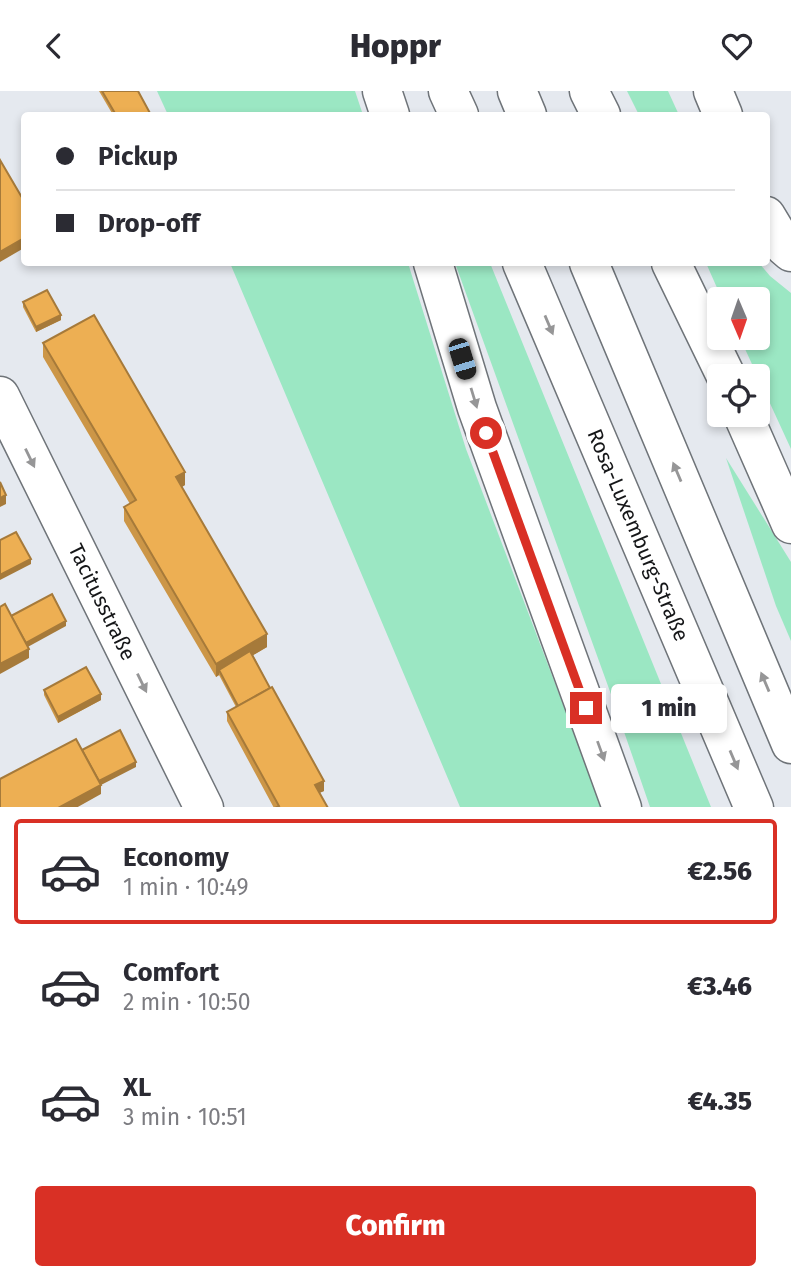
<!DOCTYPE html>
<meta charset="utf-8">
<style>
:root{--surface:#fff;--page:#f2f2f3;--text:#2b2b33;--muted:#7c7c81;--line:#e1e1e2;--accent:#d93025}
body{margin:0;font-family:"Fira Sans",sans-serif;background:var(--page);color:var(--text);height:100vh;display:flex;flex-direction:column;font-size:26px;white-space:nowrap}
*{box-sizing:border-box;margin:0}
p{font-size:23px;color:var(--muted)}
.icon{flex:none;width:38px;height:38px;fill:none;stroke:currentColor;stroke-width:2;stroke-linecap:round;stroke-linejoin:round}
.map{position:relative;height:716px;overflow:hidden}
.sheet{display:flex;flex-direction:column;background:var(--surface);flex:1}
.sheet>*{flex:none}
.banner{position:absolute;left:21px;top:21px;width:749px;height:154px;border-radius:7px;box-shadow:0 4px 10px #0003;display:grid;align-content:center;height:154px;padding:0 35px;background:var(--surface)}
.needle{width:46px;rotate:178deg}
.tools{position:absolute;left:707px;top:196px;display:grid;gap:14px}
.tools a{display:grid;place-items:center;width:63px;height:63px;border-radius:7px;background:var(--surface);box-shadow:0 4px 10px #0003;font-size:35px}
.end{position:absolute;width:32px;height:32px;margin:-16px;border:9px solid #d93025;background:#fff;box-shadow:0 0 0 4px #fff}
.from{border-radius:50%}
.bubble{position:absolute;height:49px;border-radius:7px;background:var(--surface);box-shadow:0 4px 10px #0003;font-size:23px;font-weight:800;line-height:49px;text-align:center}
.car{position:absolute;width:21px;height:42px;margin:-21px -10px;border-radius:9px;box-shadow:0 0 5px 2px #0007;background:linear-gradient(#222 24%,#8ab4d8 0 40%,#222 0 76%,#8ab4d8 0 86%,#222 0)}
.banner b{display:flex;align-items:center;gap:24px;height:66px;font-size:26px}
.banner b+b{border-top:2px solid var(--line)}
.banner i{width:18px;height:18px;background:var(--text)}
ul{padding:12px 0 0;list-style:none}
li{display:flex;align-items:center;gap:21px;height:105px;margin:0 14px 10px;padding:0 21px;border:4px solid transparent;border-radius:7px}
li div{flex:1}
li b{display:block;font-size:26px}
li em{font-style:normal;font-weight:800}
li.on{border-color:var(--accent)}
li>.icon{width:63px;height:63px;stroke-width:1.5}
.cta{display:flex;gap:14px;margin-top:auto;padding:14px 35px}
.cta a{flex:1;height:80px;border-radius:7px;background:var(--accent);color:#fff;font-size:28px;font-weight:800;line-height:80px;text-align:center}
header{display:flex;justify-content:space-between;align-items:center;height:91px;padding:0 35px;background:var(--surface);font-size:32px;font-weight:800}
.map>svg:first-child{display:block}
.green{fill:#9be7c3}
.lines{fill:none;stroke-linecap:round;stroke-linejoin:round}
.minor-casing{stroke:#6f7479;stroke-width:41}
.highway-casing{stroke:#6f7479;stroke-width:41}
.minor{stroke:#fff;stroke-width:38}
.highway{stroke:#fff;stroke-width:38}
.wall{fill:#cc9647}
.shaded-wall{fill:#a67a3a}
.building{fill:#edaf53;stroke:#a67a3a;stroke-width:2}
.oneway{fill:#969697}
.route{stroke:#d93025;stroke-width:9}
.labels{text-anchor:middle;stroke-width:5;stroke-linejoin:round;paint-order:stroke}
.street-label{font-size:21px;fill:#151618;stroke:#fff}
</style>
<header><svg class="icon" aria-label="back" viewBox="0 0 24 24"><path d="M15 5l-7 7 7 7"/></svg>Hoppr<svg class="icon" aria-label="heart" viewBox="0 0 24 24"><path d="M12 20l-8-8c-3-5 5-10 8-4 3-6 11-1 8 4z"/></svg></header>
<div class="map">
<svg width="791" height="717" viewBox="0 0 791 717">
<rect width="100%" height="100%" fill="#e5e9ef"/>
<g class="green">
<path d="M157 0H355L363 24H168Z"/>
<path d="M627 0H668L679 24H639Z"/>
<path d="M230 172H408L466 358 602 716H460Z"/>
<path d="M455 172H490L711 716H650L612 606Z"/>
<path d="M706 172H759L770 185 791 202V358L740 247H758V208H722Z"/>
<path d="M726 367 791 471V550L776 515Z"/>
</g>
<g class="lines">
<defs>
<g id="minor">
<path d="M713 0 723 24"/>
<path d="M766 125 784 155 791 161"/>
<path d="M0 305 204 717"/>
</g>
<g id="highway">
<path d="M382 0 390 24"/>
<path d="M448 0 459 24"/>
<path d="M517 0 527 24"/>
<path d="M589 0 601 24"/>
<path d="M433 172 477 317 622 717"/>
<path d="M522 172 754 717"/>
<path d="M589 172 791 653"/>
<path d="M671 172 726 285"/>
<path d="M743 324 791 433"/>
</g>
</defs>
<use href="#minor" class="minor-casing"/>
<use href="#highway" class="highway-casing"/>
<use href="#minor" class="minor"/>
<use href="#highway" class="highway"/>
</g>
<g class="wall">
<path d="M99 0H138L151 24H113Z"/>
<path d="M23 211 61 229 36 241 23 216Z"/>
<path d="M43 252 185 394 181 396 267 556 253 564 324 700 274 717 227 630V621L236 616 219 584 216 586 124 430V416L130 413 43 266Z"/>
<path d="M44 599 101 609 58 632 44 604Z"/>
</g>
<g class="shaded-wall">
<path d="M24 147V157L0 171V161Z"/>
<path d="M61 224V229L36 241V236Z"/>
<path d="M185 381V394L176 400V386Z"/>
<path d="M6 404V413L0 416V407Z"/>
<path d="M31 468V473L0 489V484Z"/>
<path d="M66 530V535L24 558V553Z"/>
<path d="M267 543V556L221 583 219 579V584L216 586V573Z"/>
<path d="M29 558V567L0 583V573Z"/>
<path d="M101 603V609L58 632V626Z"/>
<path d="M136 671V676L101 694V703L76 717H58L97 691Z"/>
<path d="M324 690V700L315 704V694Z"/>
</g>
<g class="building">
<path d="M102 0H138L151 24H116Z"/>
<path d="M0 69 24 110V147L0 161Z"/>
<path d="M47 199 61 224 36 236 23 211Z"/>
<path d="M94 224 185 381 176 386 267 543 216 573 124 416 136 409 43 252Z"/>
<path d="M0 391 6 404 0 407Z"/>
<path d="M16 441 31 468 0 484V449Z"/>
<path d="M52 503 66 530 26 552 11 525Z"/>
<path d="M5 513 29 558 0 573V516Z"/>
<path d="M250 560 270 597 238 615 219 579Z"/>
<path d="M86 576 101 603 58 626 44 599Z"/>
<path d="M272 596 324 690 315 694 328 717H275L279 715 227 621Z"/>
<path d="M120 639 136 671 99 690 82 659Z"/>
<path d="M76 648 101 694 58 717H0V688Z"/>
</g>
<defs><path id="oneway-solid" d="M-6-.8H1V-3.2L6.5 0L1 3.2V.8H-6Z" transform="scale(1.75)"/></defs>
<g class="oneway">
<use href="#oneway-solid" transform="translate(549 234) rotate(67)"/>
<use href="#oneway-solid" transform="translate(474 307) rotate(73)"/>
<use href="#oneway-solid" transform="translate(30 367) rotate(64)"/>
<use href="#oneway-solid" transform="translate(677 381) rotate(-113)"/>
<use href="#oneway-solid" transform="translate(765 591) rotate(-113)"/>
<use href="#oneway-solid" transform="translate(142 592) rotate(64)"/>
<use href="#oneway-solid" transform="translate(601 660) rotate(70)"/>
<use href="#oneway-solid" transform="translate(734 669) rotate(67)"/>
</g>
<g class="lines">
<path class="route" d="M486 342 586 617"/>
</g>
<g class="labels">
<g class="street-label">
<text transform="translate(638 444) rotate(67)" y="7">Rosa-Luxemburg-Straße</text>
<text transform="translate(102 511) rotate(64)" y="7">Tacitusstraße</text>
</g>
</g>
</svg>
<div class="tools">
<a><svg class="needle" viewBox="-14 -14 28 28"><path d="M0-13l5 13h-10z" fill="#e53935"/><path d="M0 13l5-13h-10z" fill="#7c7c81"/></svg></a>
<a><svg class="icon" aria-label="locate" viewBox="0 0 24 24"><circle cx="12" cy="12" r="6"/><path d="M12 2v4M12 18v4M2 12h4M18 12h4"/></svg></a>
</div>
<i class="end from" style="left:486px;top:342px"></i>
<i class="end" style="left:586px;top:617px"></i>
<div class="bubble" style="left:611px;top:593px;width:116px">1 min</div>
<i class="car" style="left:462px;top:268px;rotate:163deg"></i>
<div class="banner">
<b><i class="from"></i>Pickup</b>
<b><i></i>Drop-off</b>
</div>
</div>
<section class="sheet">
<ul>
<li class="on"><svg class="icon" aria-label="car" viewBox="0 0 24 24"><path d="M5 17H2v-5l4-1 3-4h7l3 4 3 1v5h-3M9 17h6M6 11h13"/><circle cx="7" cy="17" r="2"/><circle cx="17" cy="17" r="2"/></svg><div><b>Economy</b><p>1 min · 10:49</p></div><em>€2.56</em></li>
<li><svg class="icon" aria-label="car" viewBox="0 0 24 24"><path d="M5 17H2v-5l4-1 3-4h7l3 4 3 1v5h-3M9 17h6M6 11h13"/><circle cx="7" cy="17" r="2"/><circle cx="17" cy="17" r="2"/></svg><div><b>Comfort</b><p>2 min · 10:50</p></div><em>€3.46</em></li>
<li><svg class="icon" aria-label="car" viewBox="0 0 24 24"><path d="M5 17H2v-5l4-1 3-4h7l3 4 3 1v5h-3M9 17h6M6 11h13"/><circle cx="7" cy="17" r="2"/><circle cx="17" cy="17" r="2"/></svg><div><b>XL</b><p>3 min · 10:51</p></div><em>€4.35</em></li>
</ul>
<div class="cta"><a>Confirm</a></div>
</section>
